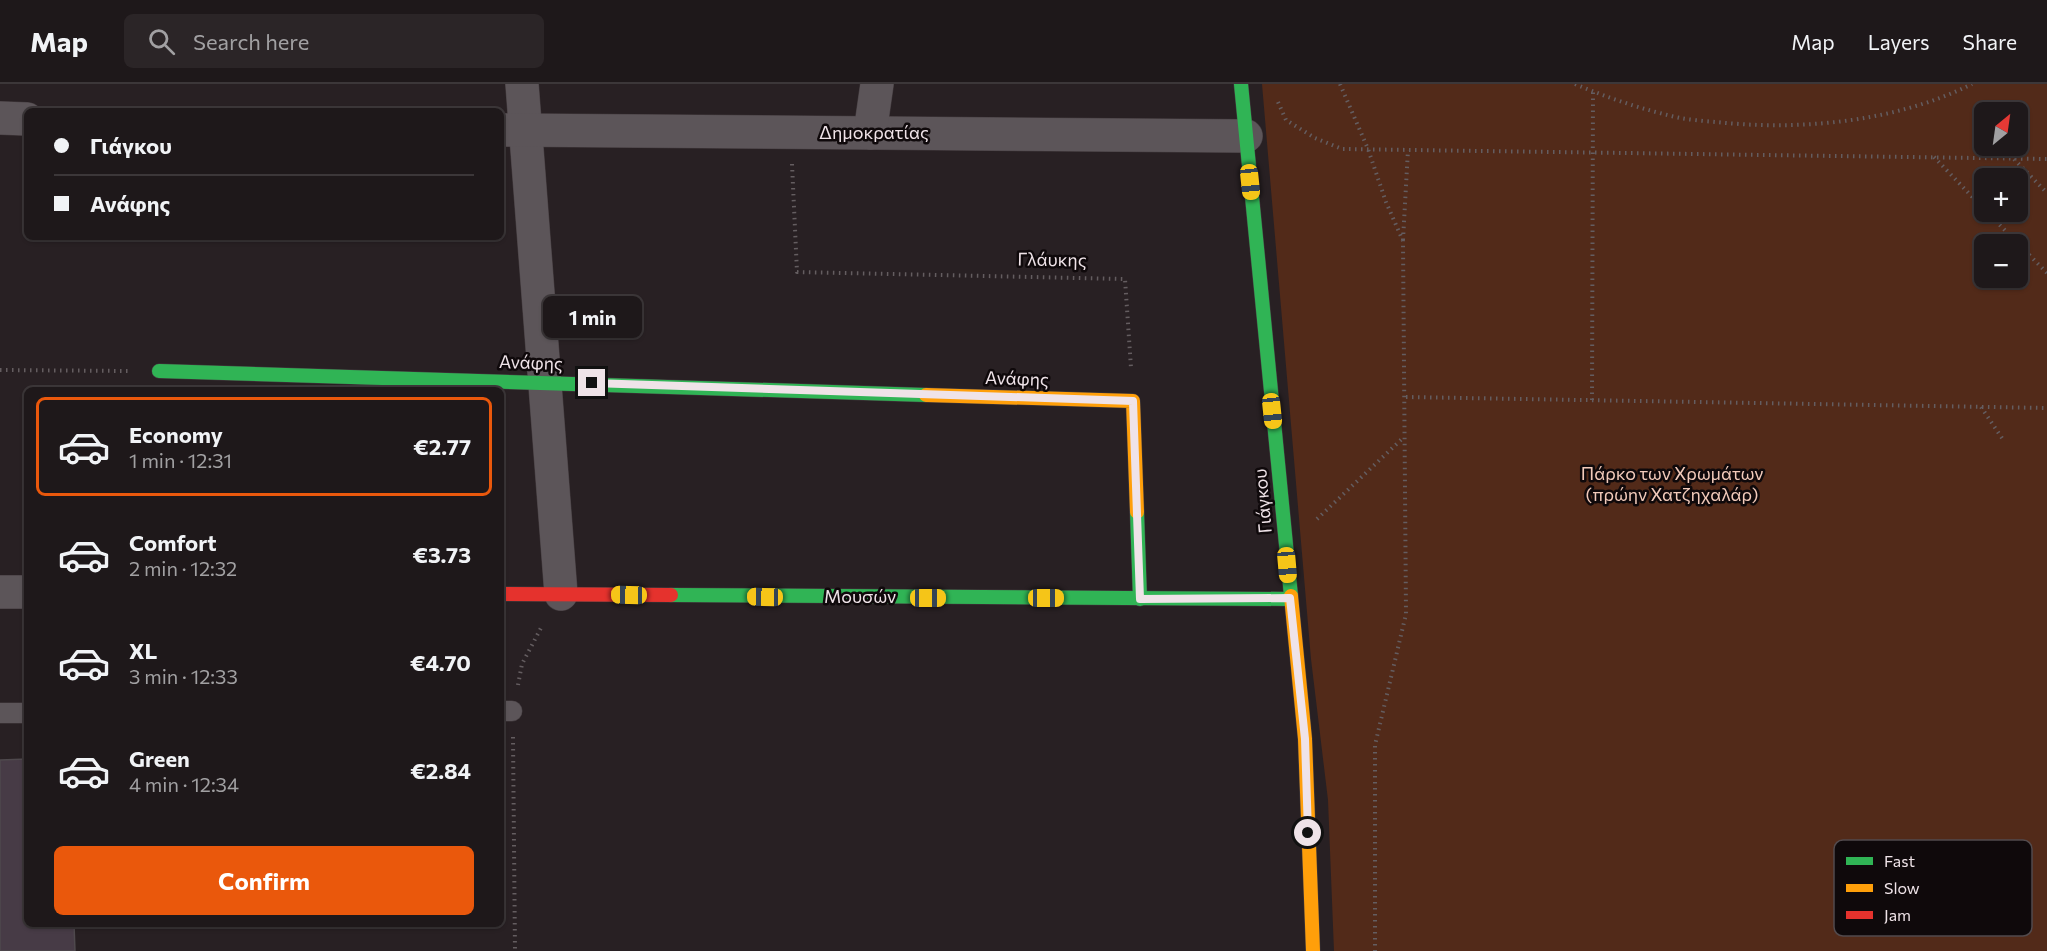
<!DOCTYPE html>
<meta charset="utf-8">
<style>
:root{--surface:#1e181a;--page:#2b2527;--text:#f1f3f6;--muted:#a1a0a2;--line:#3c3739;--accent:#ea580c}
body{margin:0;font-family:Commissioner,sans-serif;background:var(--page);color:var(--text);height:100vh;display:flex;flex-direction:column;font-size:22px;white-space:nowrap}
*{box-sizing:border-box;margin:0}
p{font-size:20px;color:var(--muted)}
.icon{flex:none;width:33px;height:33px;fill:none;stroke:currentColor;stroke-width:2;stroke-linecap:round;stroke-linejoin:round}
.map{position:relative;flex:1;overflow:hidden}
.sheet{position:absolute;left:24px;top:303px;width:480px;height:540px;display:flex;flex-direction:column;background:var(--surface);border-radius:9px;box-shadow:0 2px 4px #0004,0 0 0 2px var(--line)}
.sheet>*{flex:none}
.top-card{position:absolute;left:24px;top:24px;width:480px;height:132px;border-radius:9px;box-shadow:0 2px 4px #0004,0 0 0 2px var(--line);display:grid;align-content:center;height:132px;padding:0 30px;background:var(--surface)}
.needle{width:39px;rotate:29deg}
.tools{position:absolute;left:1974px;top:18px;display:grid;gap:12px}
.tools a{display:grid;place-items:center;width:54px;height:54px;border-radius:9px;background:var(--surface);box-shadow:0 2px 4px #0004,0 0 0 2px var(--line);font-size:30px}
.end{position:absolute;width:27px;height:27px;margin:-14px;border:8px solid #efe3e8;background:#111;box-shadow:0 0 0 3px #111}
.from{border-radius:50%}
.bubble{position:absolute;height:42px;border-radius:9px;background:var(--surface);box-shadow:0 2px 4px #0004,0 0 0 2px var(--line);font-size:20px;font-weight:700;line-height:42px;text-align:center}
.car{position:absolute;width:18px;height:36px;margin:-18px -9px;border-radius:8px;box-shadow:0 0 4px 2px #0007;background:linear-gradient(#f5c518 24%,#345 0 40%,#f5c518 0 76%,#345 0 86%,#f5c518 0)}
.top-card b{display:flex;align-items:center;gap:21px;height:57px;font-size:22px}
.top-card b+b{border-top:2px solid var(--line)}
.top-card i{width:15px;height:15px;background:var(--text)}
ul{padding:10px 0 0;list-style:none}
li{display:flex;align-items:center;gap:18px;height:99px;margin:0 12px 9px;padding:0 18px;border:3px solid transparent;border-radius:9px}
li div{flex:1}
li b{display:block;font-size:22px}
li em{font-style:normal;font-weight:700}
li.selected{border-color:var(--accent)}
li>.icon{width:54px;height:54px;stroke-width:1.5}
.action{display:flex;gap:12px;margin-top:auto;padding:12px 30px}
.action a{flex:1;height:69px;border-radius:9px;background:var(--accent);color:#fff;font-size:24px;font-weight:700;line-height:69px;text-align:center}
header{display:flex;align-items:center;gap:36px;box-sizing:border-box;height:84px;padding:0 30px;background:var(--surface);border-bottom:2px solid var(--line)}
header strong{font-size:28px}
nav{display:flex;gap:33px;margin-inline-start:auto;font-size:21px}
.search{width:420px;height:54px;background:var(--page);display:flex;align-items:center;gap:15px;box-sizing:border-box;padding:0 21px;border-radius:9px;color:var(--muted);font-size:22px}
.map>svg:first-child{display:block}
.green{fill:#522a19;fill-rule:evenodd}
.building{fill:#473b46;stroke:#4f494d;stroke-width:1.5}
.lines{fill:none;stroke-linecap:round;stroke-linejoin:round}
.lane-casing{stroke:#453d40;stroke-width:21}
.street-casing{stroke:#453d40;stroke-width:34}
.fast-casing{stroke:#453d40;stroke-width:15}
.slow-casing{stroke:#453d40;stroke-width:15}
.jam-casing{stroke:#453d40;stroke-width:15}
.path{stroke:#645d60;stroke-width:4;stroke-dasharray:1.5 4.5;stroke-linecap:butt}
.lane{stroke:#5c5559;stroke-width:20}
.street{stroke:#5c5559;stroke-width:33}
.fast{stroke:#30b455;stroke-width:14}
.slow{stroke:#ff9f0a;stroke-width:14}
.jam{stroke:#e5322d;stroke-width:14}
.route{stroke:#efe3e8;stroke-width:8}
.labels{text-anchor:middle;stroke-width:5;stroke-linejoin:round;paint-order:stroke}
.street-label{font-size:18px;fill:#efe3e8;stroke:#0f090b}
.park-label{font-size:18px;fill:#f2caba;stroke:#0f090b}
.key{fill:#0f090b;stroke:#524a4d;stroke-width:1.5}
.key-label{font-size:16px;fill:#efe3e8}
</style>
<header>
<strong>Map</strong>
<div class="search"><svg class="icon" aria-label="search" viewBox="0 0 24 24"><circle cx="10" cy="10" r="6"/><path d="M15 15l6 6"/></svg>Search here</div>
<nav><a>Map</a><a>Layers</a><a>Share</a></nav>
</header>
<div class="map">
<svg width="2047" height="867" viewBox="0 0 2047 867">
<rect width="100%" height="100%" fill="#282023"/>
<path class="green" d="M1262 0H2047V867H1334L1328 716 1311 575ZM1984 28H2018V62H1984ZM1984 94H2018V128H1984ZM1984 160H2018V194H1984Z"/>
<path class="building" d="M27 675V840H74L75 867H0V676Z"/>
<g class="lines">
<defs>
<g id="lane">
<path d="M501 627H512"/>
<path d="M0 629H27"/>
</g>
<g id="street">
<path d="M522 0 561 510"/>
<path d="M0 34 27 35"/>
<path d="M501 46 1246 52"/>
<path d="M870 49 877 0"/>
<path d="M0 508H27"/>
</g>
<g id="fast">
<path d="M1241 0 1291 512"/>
<path d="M159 287 926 311"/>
<path d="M1137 428 1140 515"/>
<path d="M671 511 1290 515"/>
</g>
<g id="slow">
<path d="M926 311 1133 317 1137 428"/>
<path d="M1291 512 1305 655 1313 867"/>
</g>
<path id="jam" d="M501 510 671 511"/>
</defs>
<use href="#lane" class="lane-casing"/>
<use href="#street" class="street-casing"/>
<use href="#fast" class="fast-casing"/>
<use href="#slow" class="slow-casing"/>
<use href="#jam" class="jam-casing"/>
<g class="path">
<path d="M1340 0 1368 65 1386 118 1403 157 1406 530 1375 661V867"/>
<path d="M1575 0C1608 14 1644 26 1680 34 1691 36 1704 37 1716 38 1800 47 1896 38 1972 0"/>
<path d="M1278 18 1286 36 1315 54 1342 65 2047 75"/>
<path d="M1934 73 1984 125"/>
<path d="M2014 75 2047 109"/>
<path d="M792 80 797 188 1125 195 1131 284"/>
<path d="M1987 128 2047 189"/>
<path d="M1403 156 1408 66"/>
<path d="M0 286 128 287"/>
<path d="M1406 313 2047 324"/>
<path d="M1592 316 1593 7"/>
<path d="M1981 323 2004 357"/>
<path d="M1317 435 1404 353"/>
<path d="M518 601 522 580 542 542"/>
<path d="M513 653 515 867"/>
</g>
<use href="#lane" class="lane"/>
<use href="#street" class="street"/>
<use href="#fast" class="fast"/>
<use href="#slow" class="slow"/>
<use href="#jam" class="jam"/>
</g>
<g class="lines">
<path class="route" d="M592 299 1133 317 1140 515 1290 514 1305 655 1308 749"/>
</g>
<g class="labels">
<g class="street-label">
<text x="874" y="55">Δημοκρατίας</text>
<text transform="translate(1052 176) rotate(1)" y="6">Γλάυκης</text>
<text transform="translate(531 279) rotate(2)" y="6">Ανάφης</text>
<text transform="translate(1017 295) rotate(2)" y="6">Ανάφης</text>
<text transform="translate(1263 417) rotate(-95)" y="6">Γιάγκου</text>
<text x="860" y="519">Μουσών</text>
</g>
<g class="park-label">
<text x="1672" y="396">Πάρκο των Χρωμάτων<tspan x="1672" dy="21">(πρώην Χατζηχαλάρ)</tspan></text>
</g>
</g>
<rect x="1834" y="756" width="198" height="96" rx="9" class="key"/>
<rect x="1846" y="773" width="27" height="8" fill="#30b455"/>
<rect x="1846" y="800" width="27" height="8" fill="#ff9f0a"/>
<rect x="1846" y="827" width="27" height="8" fill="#e5322d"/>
<g class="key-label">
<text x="1884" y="783">Fast</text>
<text x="1884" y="810">Slow</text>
<text x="1884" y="837">Jam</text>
</g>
</svg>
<div class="tools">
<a><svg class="needle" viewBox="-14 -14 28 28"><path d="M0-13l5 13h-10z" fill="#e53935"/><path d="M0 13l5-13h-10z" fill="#a1a0a2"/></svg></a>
<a>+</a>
<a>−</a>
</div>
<i class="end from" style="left:1308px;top:749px"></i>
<i class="end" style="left:592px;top:299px"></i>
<div class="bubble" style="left:543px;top:212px;width:99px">1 min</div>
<i class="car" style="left:1250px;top:98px;rotate:174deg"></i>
<i class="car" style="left:1272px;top:327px;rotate:174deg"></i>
<i class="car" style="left:1287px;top:481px;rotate:175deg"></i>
<i class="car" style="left:629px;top:511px;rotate:271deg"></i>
<i class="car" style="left:765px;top:513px;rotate:271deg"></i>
<i class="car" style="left:928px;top:514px;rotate:90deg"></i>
<i class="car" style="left:1046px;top:514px;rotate:90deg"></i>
<div class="top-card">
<b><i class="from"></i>Γιάγκου</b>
<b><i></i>Ανάφης</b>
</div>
<section class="sheet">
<ul>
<li class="selected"><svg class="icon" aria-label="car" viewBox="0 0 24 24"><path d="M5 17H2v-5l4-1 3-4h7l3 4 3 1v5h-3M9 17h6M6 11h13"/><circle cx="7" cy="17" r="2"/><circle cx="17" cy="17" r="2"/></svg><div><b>Economy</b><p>1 min · 12:31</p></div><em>€2.77</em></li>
<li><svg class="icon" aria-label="car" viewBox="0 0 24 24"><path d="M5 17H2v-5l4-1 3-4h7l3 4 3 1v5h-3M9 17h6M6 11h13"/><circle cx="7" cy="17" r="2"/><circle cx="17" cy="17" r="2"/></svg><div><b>Comfort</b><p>2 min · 12:32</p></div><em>€3.73</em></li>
<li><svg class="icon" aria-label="car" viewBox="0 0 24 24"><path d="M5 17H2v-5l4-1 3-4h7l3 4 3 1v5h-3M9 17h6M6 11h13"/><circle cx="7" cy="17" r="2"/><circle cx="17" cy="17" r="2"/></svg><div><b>XL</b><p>3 min · 12:33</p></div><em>€4.70</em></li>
<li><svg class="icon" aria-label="car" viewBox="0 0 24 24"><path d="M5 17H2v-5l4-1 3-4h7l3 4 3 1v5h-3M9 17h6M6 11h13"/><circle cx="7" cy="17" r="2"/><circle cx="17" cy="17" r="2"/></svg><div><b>Green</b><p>4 min · 12:34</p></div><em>€2.84</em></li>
</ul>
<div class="action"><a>Confirm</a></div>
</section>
</div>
